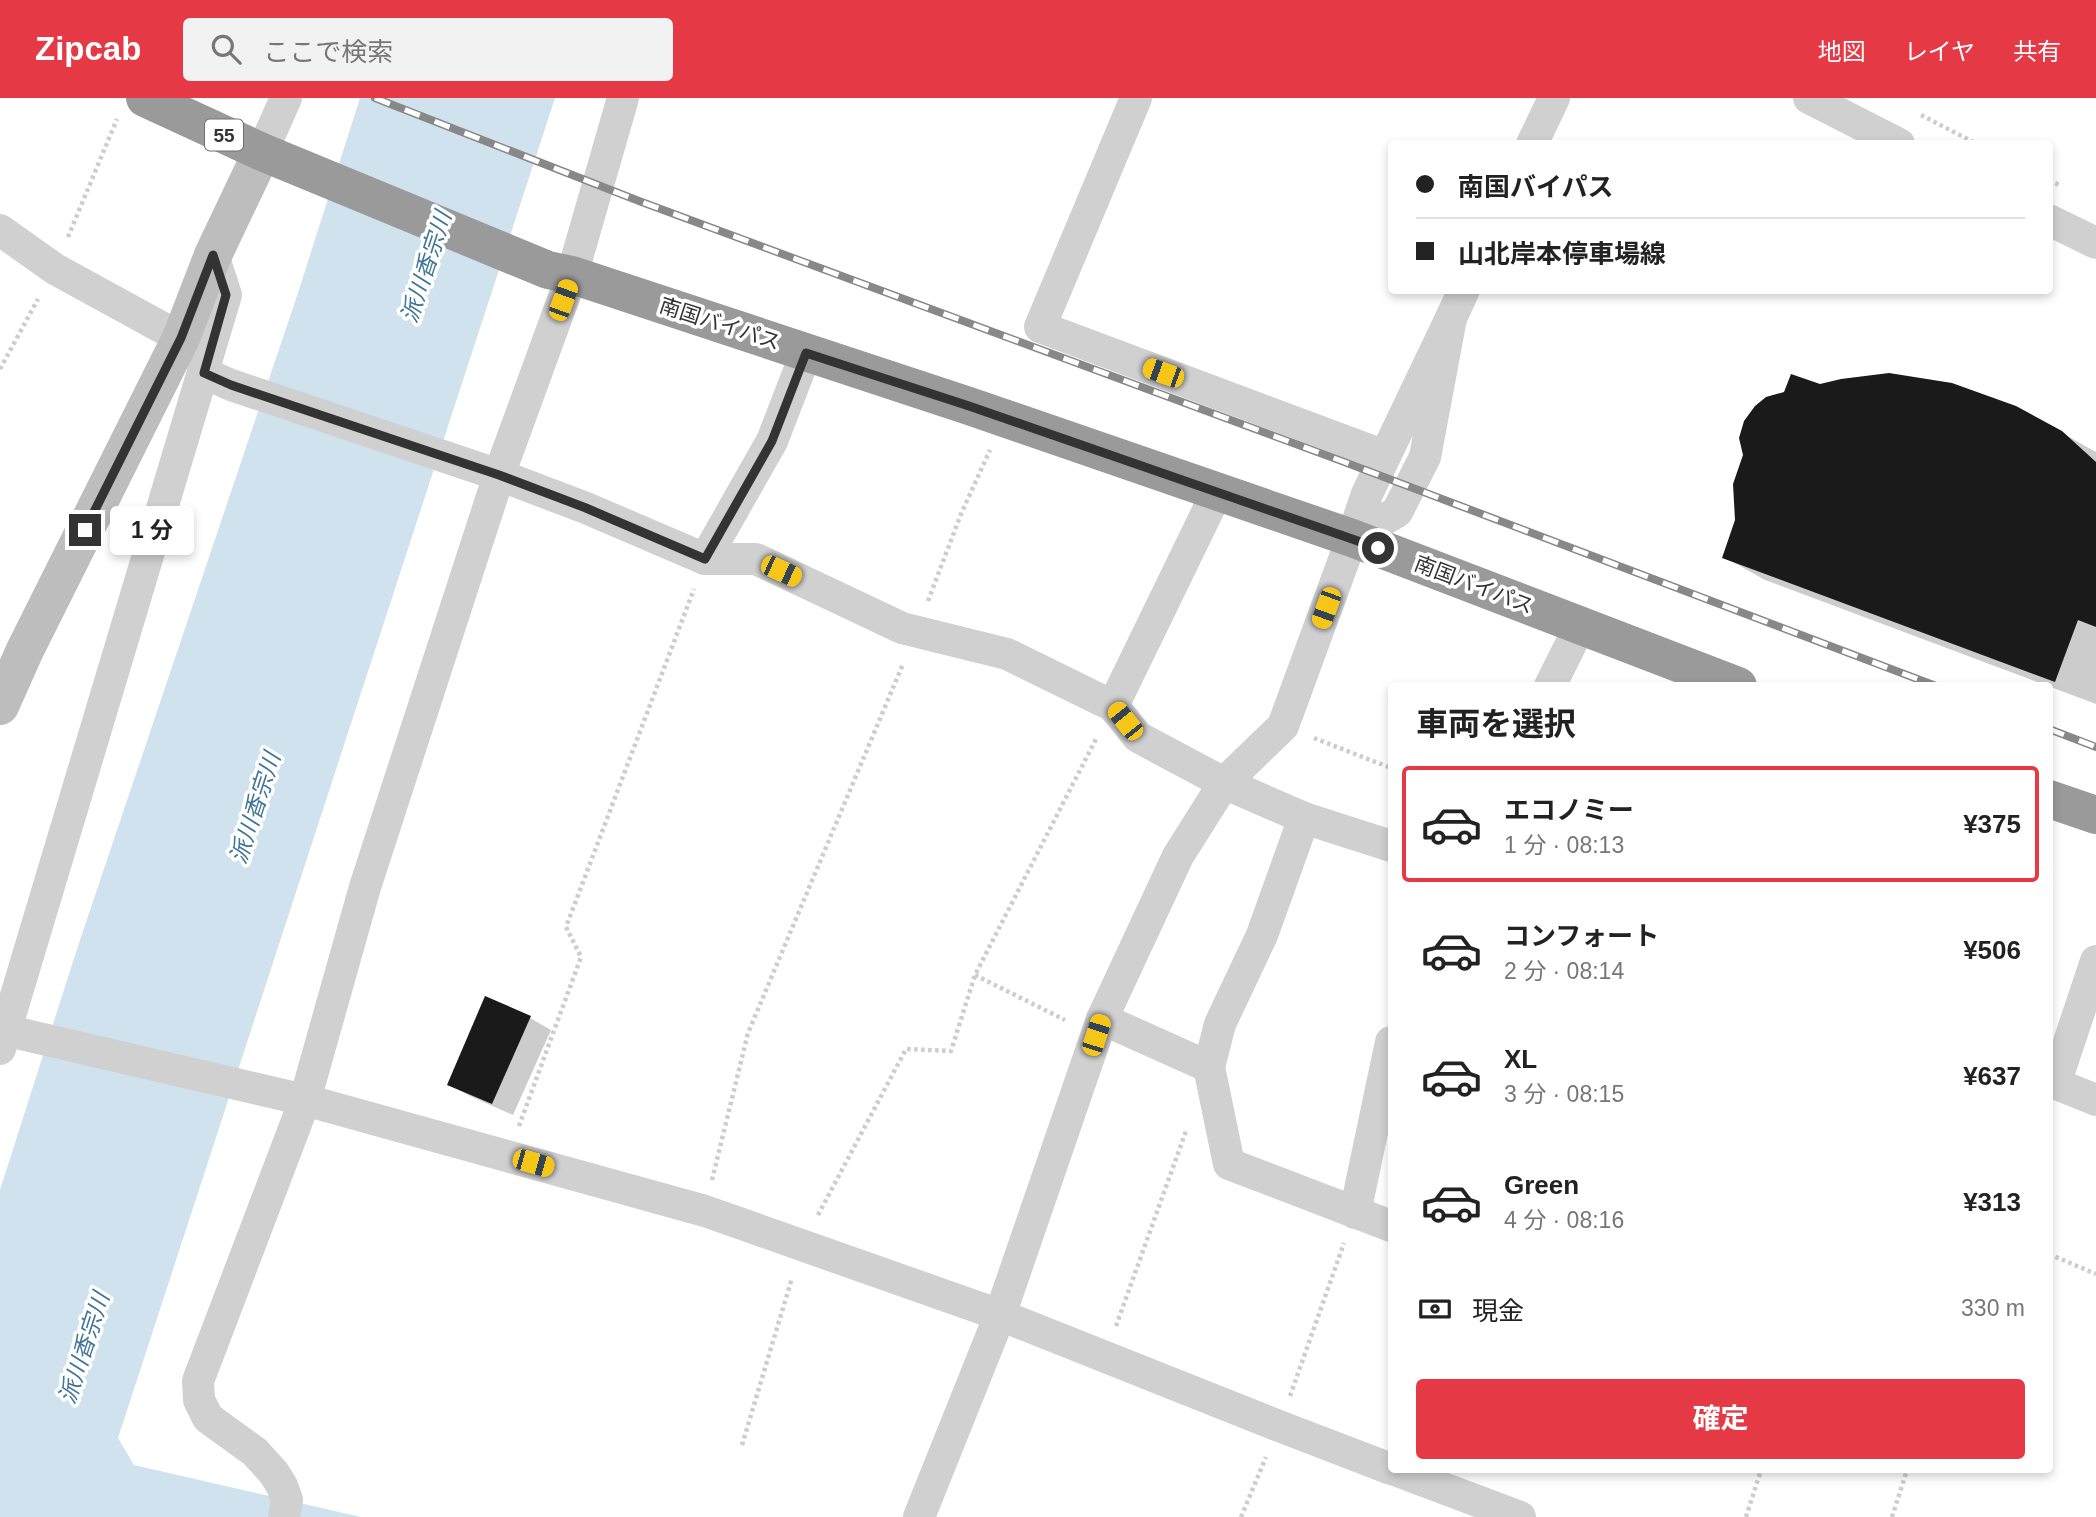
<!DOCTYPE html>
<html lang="ja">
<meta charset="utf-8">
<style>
:root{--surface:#fff;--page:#f2f2f2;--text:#222;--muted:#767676;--line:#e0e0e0;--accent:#e63946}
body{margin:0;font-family:Arial,"Noto Sans JP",sans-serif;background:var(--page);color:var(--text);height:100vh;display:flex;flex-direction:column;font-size:26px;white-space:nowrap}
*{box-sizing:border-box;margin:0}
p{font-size:23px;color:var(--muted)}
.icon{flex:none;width:38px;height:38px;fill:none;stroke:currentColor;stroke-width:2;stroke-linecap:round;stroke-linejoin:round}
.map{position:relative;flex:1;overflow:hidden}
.panel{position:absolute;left:1388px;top:584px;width:665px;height:791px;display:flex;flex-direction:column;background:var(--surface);border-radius:7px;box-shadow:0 4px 10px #0003}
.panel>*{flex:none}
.hud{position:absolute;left:1388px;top:42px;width:665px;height:154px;border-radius:7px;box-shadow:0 4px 10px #0003;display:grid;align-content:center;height:154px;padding:0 28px;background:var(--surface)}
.end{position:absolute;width:32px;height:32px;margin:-16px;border:9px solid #333;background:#fff;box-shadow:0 0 0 4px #fff}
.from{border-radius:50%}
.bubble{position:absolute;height:49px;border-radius:7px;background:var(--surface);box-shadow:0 4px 10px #0003;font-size:23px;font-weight:700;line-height:49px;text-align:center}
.car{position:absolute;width:21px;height:42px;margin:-21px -10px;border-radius:9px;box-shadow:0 0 5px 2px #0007;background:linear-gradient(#f5c518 24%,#345 0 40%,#f5c518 0 76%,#345 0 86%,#f5c518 0)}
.hud b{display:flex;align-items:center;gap:24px;height:66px;font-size:26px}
.hud b+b{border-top:2px solid var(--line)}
.hud i{width:18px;height:18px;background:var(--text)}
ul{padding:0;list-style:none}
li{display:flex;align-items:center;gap:21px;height:116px;margin:0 14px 10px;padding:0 14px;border:4px solid transparent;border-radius:7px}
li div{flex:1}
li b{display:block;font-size:26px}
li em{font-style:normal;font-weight:700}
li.active{border-color:var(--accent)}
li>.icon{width:63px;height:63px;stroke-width:1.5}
h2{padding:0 28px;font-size:32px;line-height:84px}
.pay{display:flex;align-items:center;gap:18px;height:77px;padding:0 28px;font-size:26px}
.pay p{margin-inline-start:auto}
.cta{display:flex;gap:14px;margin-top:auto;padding:14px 28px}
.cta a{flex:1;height:80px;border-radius:7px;background:var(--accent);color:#fff;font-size:28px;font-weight:700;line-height:80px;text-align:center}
header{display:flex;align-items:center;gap:42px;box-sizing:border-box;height:98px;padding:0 35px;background:var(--accent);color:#fff}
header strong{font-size:33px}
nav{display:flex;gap:38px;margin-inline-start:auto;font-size:24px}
.search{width:490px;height:63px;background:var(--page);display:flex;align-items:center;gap:18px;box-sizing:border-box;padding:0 24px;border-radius:7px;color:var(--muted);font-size:26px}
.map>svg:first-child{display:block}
.water{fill:#cfe2ee}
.shadow{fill:#0003}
.building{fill:#1a1a1a}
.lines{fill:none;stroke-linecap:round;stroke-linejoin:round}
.path{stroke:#cdcdcd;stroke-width:4.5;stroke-dasharray:3.5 3.5;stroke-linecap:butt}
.street{stroke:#d0d0d0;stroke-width:32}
.secondary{stroke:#bdbdbd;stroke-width:38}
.highway{stroke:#9a9a9a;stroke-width:38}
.rail-casing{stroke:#888;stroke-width:8}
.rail{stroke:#fff;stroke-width:5;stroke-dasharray:16;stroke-linecap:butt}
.route{stroke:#333;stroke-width:9}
.labels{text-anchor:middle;stroke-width:7;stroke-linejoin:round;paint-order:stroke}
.shield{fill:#fff;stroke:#707070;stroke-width:2}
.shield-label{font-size:19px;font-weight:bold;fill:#333}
.street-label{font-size:21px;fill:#333;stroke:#fff}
.water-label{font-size:23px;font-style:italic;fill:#3f7597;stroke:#fff}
</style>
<header>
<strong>Zipcab</strong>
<div class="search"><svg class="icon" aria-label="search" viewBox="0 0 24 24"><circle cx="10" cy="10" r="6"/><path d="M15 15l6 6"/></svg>ここで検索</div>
<nav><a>地図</a><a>レイヤ</a><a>共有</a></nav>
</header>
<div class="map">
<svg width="2096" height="1419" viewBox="0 0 2096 1419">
<rect width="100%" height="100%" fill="#fff"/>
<path class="water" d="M360 0H555L118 1340 134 1367 361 1419H0V1092L77 851 298 195Z"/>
<g class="shadow">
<path d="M1820 288 2062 335 2096 354V606L1765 482 1724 459 1737 423 1745 357Z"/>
<path d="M530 920 551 932 513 1017 470 998 449 986Z"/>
</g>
<g class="building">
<path d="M1889 275 1952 285 2016 308 2062 333 2096 364V529L2078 522 2055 584 1722 460 1735 422 1733 386 1743 357 1739 340 1744 323 1755 308 1766 299 1784 294 1791 276 1820 286 1841 281Z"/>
<path d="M485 898 531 918 492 1006 447 987Z"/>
</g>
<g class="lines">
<g class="path">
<path d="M1921 17 1977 46"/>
<path d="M2049 82 2061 88"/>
<path d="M68 139 117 21"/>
<path d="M0 271 38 201"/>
<path d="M928 503 961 416 990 352"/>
<path d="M1314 640 1391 670"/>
<path d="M975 877 1065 922"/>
<path d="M519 1028 581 859 566 829 694 491"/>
<path d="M712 1082 748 935 903 566"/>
<path d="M818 1117 906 951 951 953 975 877 1097 639"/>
<path d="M2049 1156 2096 1176"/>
<path d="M1116 1228 1186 1033"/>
<path d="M1290 1298 1344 1145"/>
<path d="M742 1347 792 1180"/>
<path d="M1241 1419 1266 1359"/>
<path d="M1746 1419 1761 1372"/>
<path d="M1892 1419 1907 1372"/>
</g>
<g class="street">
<path d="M1136 0 1040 229 1385 358"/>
<path d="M1809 0 1899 46"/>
<path d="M1532 46 1554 0"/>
<path d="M262 54 286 0"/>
<path d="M2049 122 2096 145"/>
<path d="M0 132 55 171 181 240"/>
<path d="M1451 220 1464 192"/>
<path d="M204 275 231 287 499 377 586 410 705 461H756L902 530 1007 556 1113 608 1217 394"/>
<path d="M705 461 772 343 806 255"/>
<path d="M1550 588 1580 528"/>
<path d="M1113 608 1138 639 1224 685 1304 720 1391 748"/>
<path d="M1102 921 1209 969 1229 1066 1391 1128"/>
<path d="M0 931 305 1002 705 1113 1000 1217 1279 1328 1391 1371"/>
<path d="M0 951 226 197 213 157"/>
<path d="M1209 969 1220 926 1262 837 1304 720"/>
<path d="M2049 983 2096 1002"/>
<path d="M2055 986 2096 863"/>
<path d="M1355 1115 1391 944"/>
<path d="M1395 1372 1520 1419"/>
<path d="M284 1419 287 1402 282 1388 274 1375 255 1354 208 1320 199 1302 198 1283 305 1002 365 789 499 377 572 177 623 0"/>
<path d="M919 1419 1000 1217 1102 921 1178 758 1224 685 1283 628 1352 440 1367 396 1451 220 1425 359 1397 414 1352 440"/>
</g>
<path class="secondary" d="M0 608 25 552 181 240 213 157 262 54"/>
<g class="highway">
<path d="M145 0 262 54 548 172 572 177 969 308 1352 440 1738 588"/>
<path d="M2049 701 2096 717"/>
</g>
<defs>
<g id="rail">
<path d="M375 0 639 103 1339 362 1936 588"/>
<path d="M2049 631 2096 649"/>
</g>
</defs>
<use href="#rail" class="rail-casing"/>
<use href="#rail" class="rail"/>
</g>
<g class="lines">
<path class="route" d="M85 432 181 240 213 157 226 197 204 275 231 287 499 377 586 410 705 461 772 343 806 255 969 308 1378 450"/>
</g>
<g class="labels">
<rect class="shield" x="205" y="21.5" width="38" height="31" rx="5"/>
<g class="shield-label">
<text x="224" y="44">55</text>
</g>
<g class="street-label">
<text transform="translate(720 226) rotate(18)" y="7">南国バイパス</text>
<text transform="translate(1474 487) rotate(21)" y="7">南国バイパス</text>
</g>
<g class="water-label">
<text transform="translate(426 169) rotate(-72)" y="8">派川香宗川</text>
<text transform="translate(255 710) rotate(-72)" y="8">派川香宗川</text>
<text transform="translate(84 1250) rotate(-72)" y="8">派川香宗川</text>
</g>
</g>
</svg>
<i class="end from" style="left:1378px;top:450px"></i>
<i class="end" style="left:85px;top:432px"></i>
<div class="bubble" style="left:110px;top:408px;width:84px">1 分</div>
<i class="car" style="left:563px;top:202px;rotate:20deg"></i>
<i class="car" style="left:1163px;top:275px;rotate:290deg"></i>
<i class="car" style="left:781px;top:473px;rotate:115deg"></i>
<i class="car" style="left:1326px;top:510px;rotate:200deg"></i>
<i class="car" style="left:1125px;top:623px;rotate:321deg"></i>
<i class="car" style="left:1096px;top:937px;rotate:18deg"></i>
<i class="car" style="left:533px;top:1065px;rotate:106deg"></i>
<div class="hud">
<b><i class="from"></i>南国バイパス</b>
<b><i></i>山北岸本停車場線</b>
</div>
<section class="panel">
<h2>車両を選択</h2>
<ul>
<li class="active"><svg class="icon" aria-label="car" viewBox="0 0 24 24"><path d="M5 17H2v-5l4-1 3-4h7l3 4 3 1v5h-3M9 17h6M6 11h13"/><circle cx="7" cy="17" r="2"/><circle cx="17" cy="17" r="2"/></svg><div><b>エコノミー</b><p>1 分 · 08:13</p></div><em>¥375</em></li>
<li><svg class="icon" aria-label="car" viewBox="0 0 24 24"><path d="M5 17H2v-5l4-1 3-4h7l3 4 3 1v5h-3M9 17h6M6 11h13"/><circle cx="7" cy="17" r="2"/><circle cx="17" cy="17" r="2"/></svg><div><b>コンフォート</b><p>2 分 · 08:14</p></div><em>¥506</em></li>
<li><svg class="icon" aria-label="car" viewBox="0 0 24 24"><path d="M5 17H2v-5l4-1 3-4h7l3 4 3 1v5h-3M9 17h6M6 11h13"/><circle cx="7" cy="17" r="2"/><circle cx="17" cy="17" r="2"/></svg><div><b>XL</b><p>3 分 · 08:15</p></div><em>¥637</em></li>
<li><svg class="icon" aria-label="car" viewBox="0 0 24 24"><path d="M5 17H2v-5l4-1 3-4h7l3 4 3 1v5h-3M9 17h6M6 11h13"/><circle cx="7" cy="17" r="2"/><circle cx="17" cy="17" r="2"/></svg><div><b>Green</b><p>4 分 · 08:16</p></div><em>¥313</em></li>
</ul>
<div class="pay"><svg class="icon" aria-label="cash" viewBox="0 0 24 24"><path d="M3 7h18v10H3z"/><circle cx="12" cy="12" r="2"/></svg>現金<p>330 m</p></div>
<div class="cta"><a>確定</a></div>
</section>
</div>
